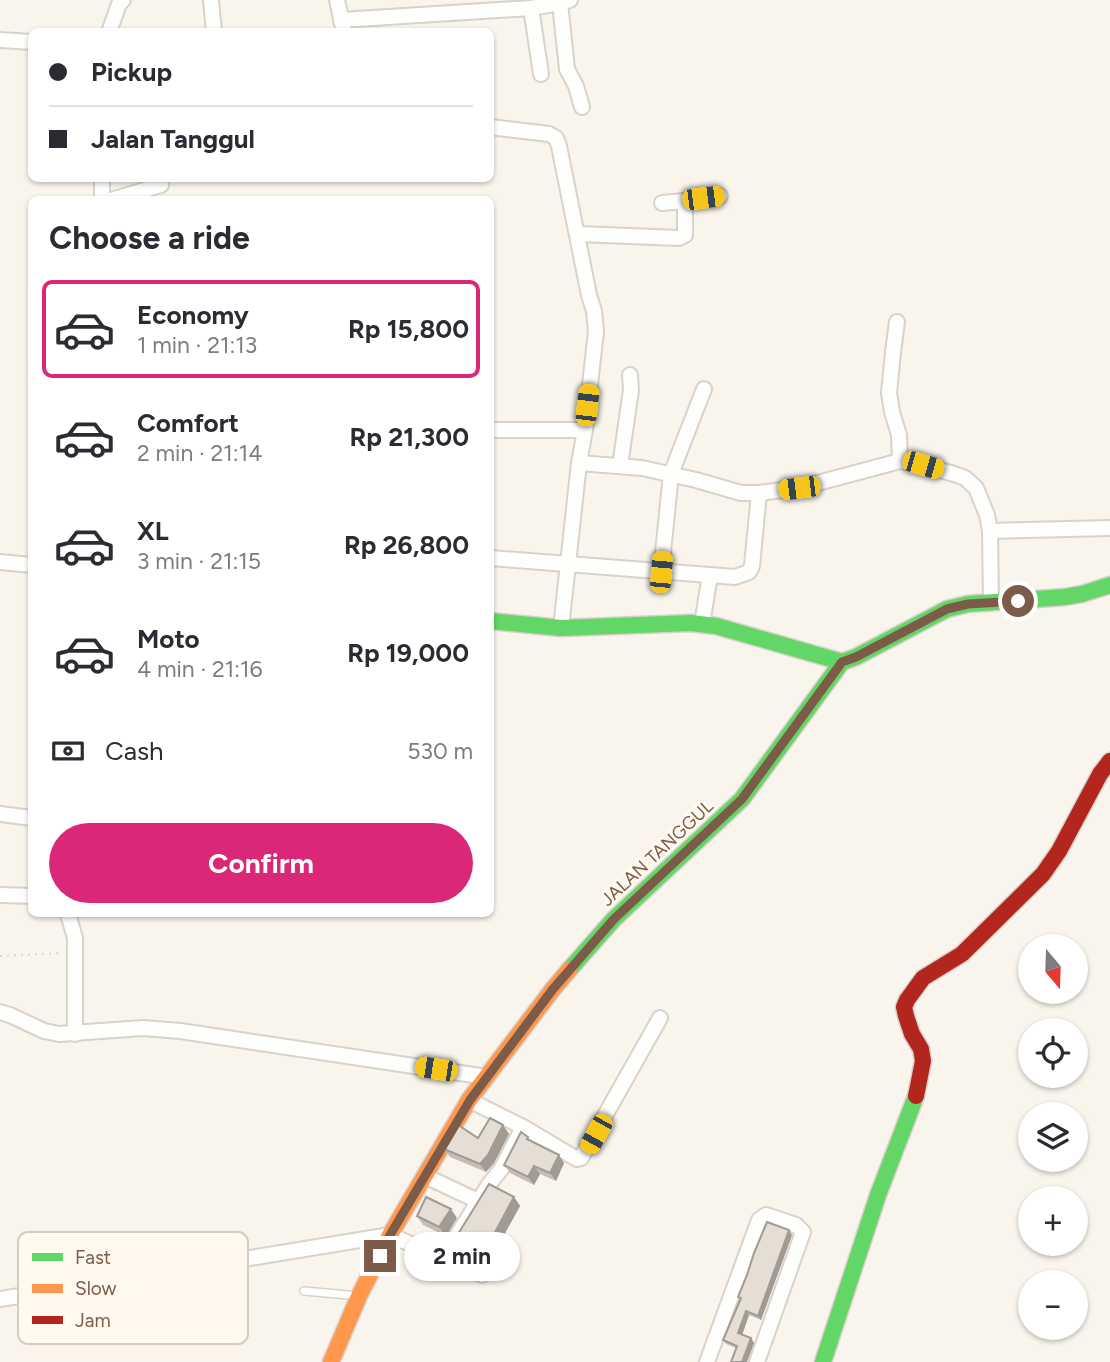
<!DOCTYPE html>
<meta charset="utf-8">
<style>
:root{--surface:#fff;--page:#f7f7f7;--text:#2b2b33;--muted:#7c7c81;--line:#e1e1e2;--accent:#db2777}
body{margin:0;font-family:Figtree,sans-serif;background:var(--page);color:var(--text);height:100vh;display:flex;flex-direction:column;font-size:26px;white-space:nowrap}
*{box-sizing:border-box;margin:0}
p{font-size:23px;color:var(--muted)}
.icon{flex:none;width:38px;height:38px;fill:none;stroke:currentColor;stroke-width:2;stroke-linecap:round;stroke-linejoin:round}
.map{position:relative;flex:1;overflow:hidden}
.sheet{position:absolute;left:28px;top:196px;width:466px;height:721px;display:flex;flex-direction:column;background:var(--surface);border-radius:10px;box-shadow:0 2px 5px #0004}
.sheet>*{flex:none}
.banner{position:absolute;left:28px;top:28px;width:466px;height:154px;border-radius:10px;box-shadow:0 2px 5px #0004;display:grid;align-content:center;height:154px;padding:0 21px;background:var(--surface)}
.needle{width:46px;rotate:161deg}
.fabs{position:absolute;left:1018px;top:934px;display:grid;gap:14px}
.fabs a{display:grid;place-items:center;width:70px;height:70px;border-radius:50%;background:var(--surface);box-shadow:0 2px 5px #0004;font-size:35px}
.end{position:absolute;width:32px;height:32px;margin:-16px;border:9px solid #7c5c48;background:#fff;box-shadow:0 0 0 4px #fff}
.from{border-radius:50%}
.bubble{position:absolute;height:49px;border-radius:24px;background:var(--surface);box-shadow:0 2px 5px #0004;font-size:23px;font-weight:700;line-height:49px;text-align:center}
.car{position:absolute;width:21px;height:42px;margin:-21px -10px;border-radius:9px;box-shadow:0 0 5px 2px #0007;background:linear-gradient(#f5c518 24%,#345 0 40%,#f5c518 0 76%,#345 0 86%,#f5c518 0)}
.banner b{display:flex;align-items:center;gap:24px;height:66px;font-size:26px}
.banner b+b{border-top:2px solid var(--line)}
.banner i{width:18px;height:18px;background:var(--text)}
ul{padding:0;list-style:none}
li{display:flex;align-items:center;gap:21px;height:98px;margin:0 14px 10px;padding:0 7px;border:4px solid transparent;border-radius:10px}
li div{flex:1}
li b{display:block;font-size:26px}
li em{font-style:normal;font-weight:700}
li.on{border-color:var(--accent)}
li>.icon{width:63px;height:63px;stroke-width:1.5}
h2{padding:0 21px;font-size:32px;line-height:84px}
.pay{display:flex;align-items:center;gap:18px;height:77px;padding:0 21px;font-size:26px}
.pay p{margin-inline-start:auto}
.action{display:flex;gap:14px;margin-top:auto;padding:14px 21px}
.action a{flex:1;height:80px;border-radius:42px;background:var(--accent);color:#fff;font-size:28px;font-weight:700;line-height:80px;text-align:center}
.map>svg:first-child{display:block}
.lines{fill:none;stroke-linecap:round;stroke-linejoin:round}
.lane-casing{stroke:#d9d2cb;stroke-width:10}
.street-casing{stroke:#d9d2cb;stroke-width:18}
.fast-casing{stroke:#d9d1c9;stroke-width:19}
.slow-casing{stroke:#d9d1c9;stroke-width:19}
.jam-casing{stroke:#d9d1c9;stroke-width:19}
.path{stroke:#dcd4ce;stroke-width:2;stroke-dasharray:2 5;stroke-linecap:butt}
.lane{stroke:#fefefc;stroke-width:7}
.street{stroke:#fefefc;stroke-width:14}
.fast{stroke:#63d668;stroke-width:16}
.slow{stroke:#ff974d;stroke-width:16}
.jam{stroke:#b3261e;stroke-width:16}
.wall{fill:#c6beb6}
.shaded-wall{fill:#a19b94}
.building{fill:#e6ddd4;stroke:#a19b94;stroke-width:2}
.route{stroke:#7c5c48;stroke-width:9}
.labels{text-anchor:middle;stroke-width:6;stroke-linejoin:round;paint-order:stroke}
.street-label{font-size:18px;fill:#7c5c48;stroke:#fff9f0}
.key{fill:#fff9f0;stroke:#d8cabe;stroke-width:2}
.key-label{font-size:19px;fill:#7c5c48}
</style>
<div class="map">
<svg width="1110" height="1362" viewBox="0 0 1110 1362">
<rect width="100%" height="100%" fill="#f9f5ed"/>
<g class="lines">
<defs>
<path id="lane" d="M304 1291 359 1296"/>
<g id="street">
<path d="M211 0 214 32"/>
<path d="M337 0 344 32"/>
<path d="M560 3 567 69 576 86 582 107"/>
<path d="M531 8 541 74"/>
<path d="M341 20 531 8 560 3 570 0"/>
<path d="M109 32 119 4 123 0"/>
<path d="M0 40 32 42"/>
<path d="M490 127 549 134 556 138 559 146 589 295 594 311 596 331 585 430 579 463 561 628"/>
<path d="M102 200V178"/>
<path d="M111 200 161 185"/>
<path d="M662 203 685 201"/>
<path d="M578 234 679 238 685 235V201L720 196"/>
<path d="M897 322 893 352 889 393 892 412 899 435 900 461"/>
<path d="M490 430H585"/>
<path d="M579 463 642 468 696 480 741 493H759L799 488 900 461 923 465 954 474 965 478 976 488 987 515 990 531 991 602"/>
<path d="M620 466 631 390 630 375"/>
<path d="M990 531 1110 528"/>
<path d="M490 558 735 577 749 572 752 566 759 493"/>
<path d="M0 562 32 565"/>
<path d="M661 572 671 474 704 389"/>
<path d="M702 624 710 575"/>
<path d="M0 814 32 818"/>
<path d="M0 895 32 896"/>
<path d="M68 914 75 938V1034"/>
<path d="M0 1012 10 1015 44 1031 59 1034 143 1028 180 1031 487 1077"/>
<path d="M469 1100 523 1127 577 1159 581 1158 660 1018"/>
<path d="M425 1176 478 1201"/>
<path d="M443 1258 490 1183 502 1168 523 1127"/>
<path d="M0 1299 390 1235 482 1275"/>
<path d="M707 1362 759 1220 766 1215 796 1225 803 1232 757 1362"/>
</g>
<g id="fast">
<path d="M490 621 561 628 691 623 716 626 842 662 856 657 947 609 968 604 1065 597 1082 594 1110 585"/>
<path d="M569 970 614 919 742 799 842 662"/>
<path d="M823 1362 878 1195 916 1096"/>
</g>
<path id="slow" d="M331 1362 359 1296 390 1235 469 1100 553 989 569 970"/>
<path id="jam" d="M916 1096 923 1061 921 1049 912 1034 906 1016 904 1007 907 1000 923 978 962 954 1043 874 1059 851 1100 774 1110 761"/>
</defs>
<use href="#lane" class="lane-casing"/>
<use href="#street" class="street-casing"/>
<use href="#fast" class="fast-casing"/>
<use href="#slow" class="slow-casing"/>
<use href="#jam" class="jam-casing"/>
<path class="path" d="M0 956 62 953"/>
<use href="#lane" class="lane"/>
<use href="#street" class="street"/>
<use href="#fast" class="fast"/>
<use href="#slow" class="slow"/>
<use href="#jam" class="jam"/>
</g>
<g class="wall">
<path d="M503 1125 509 1134 494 1163 486 1172 450 1157 444 1149 478 1138Z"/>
<path d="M532 1141 564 1163 556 1181 540 1174 534 1185 510 1173 504 1165Z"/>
<path d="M514 1197 520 1206 499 1244 504 1250 493 1267 481 1260 475 1252 477 1249 464 1243 458 1234Z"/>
<path d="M417 1216 457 1218 446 1236 423 1225Z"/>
<path d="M792 1235 761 1320 749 1315 742 1335 751 1338 754 1343 747 1362H731L736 1348 726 1344 723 1340 740 1299 738 1297Z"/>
</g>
<g class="shaded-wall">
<path d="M503 1125 509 1134 494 1163 486 1172 480 1164Z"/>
<path d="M559 1155 564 1163 556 1181 550 1173Z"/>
<path d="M534 1166 540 1174 534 1185 528 1177Z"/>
<path d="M514 1197 520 1206 499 1244 504 1250 493 1267 487 1259 492 1238Z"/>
<path d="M451 1209 457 1218 446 1236 439 1227Z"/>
<path d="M789 1230 792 1235 761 1320 758 1316Z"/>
<path d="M746 1311 749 1315 741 1338 738 1333Z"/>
<path d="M751 1338 754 1343 747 1362H742Z"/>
</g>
<g class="building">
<path d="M490 1118 503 1125 488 1155 480 1164 444 1149 458 1125 478 1138Z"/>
<path d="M521 1132 528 1137 527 1139 559 1155 550 1173 534 1166 528 1177 504 1165Z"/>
<path d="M489 1184 514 1197 492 1238 497 1241 487 1259 475 1252 479 1245 458 1234Z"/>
<path d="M426 1197 451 1209 439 1227 417 1216Z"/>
<path d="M767 1222 789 1230 758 1316 746 1311 738 1333 751 1338 742 1362H731L737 1346 723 1340 741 1298 738 1297 747 1275 754 1253Z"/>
</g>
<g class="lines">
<path class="route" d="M380 1256 390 1235 470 1100 553 989 614 919 742 799 842 662 856 657 947 609 968 604 1018 601"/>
</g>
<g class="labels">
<g class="street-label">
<text transform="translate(657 853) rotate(-43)" y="6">JALAN TANGGUL</text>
</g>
</g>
<rect x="18" y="1232" width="230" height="112" rx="10" class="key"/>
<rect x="32" y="1253" width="31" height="8" fill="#63d668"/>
<rect x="32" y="1284" width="31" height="9" fill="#ff974d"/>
<rect x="32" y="1316" width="31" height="8" fill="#b3261e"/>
<g class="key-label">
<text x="75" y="1264">Fast</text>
<text x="75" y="1295">Slow</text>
<text x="75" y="1327">Jam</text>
</g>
</svg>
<div class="fabs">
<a><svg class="needle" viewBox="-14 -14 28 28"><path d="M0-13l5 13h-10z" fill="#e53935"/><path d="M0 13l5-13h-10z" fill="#7c7c81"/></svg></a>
<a><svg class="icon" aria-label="locate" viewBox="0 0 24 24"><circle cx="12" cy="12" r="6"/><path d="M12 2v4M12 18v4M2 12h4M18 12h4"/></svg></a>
<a><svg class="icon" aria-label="layers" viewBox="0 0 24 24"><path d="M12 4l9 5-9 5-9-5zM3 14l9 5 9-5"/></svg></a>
<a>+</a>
<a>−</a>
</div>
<i class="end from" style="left:1018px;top:601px"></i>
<i class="end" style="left:380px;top:1256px"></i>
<div class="bubble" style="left:404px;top:1232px;width:116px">2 min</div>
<i class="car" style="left:703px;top:198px;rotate:83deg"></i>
<i class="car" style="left:587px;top:405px;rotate:7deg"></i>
<i class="car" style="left:923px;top:465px;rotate:106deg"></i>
<i class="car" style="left:799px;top:488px;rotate:263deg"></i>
<i class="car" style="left:661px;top:572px;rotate:5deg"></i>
<i class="car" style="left:436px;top:1069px;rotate:279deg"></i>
<i class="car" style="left:596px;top:1134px;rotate:209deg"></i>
<div class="banner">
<b><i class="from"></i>Pickup</b>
<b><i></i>Jalan Tanggul</b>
</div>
<section class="sheet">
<h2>Choose a ride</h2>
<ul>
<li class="on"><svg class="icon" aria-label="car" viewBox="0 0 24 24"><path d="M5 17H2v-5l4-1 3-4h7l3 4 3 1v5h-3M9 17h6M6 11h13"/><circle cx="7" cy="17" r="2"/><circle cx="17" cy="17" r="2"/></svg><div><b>Economy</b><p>1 min · 21:13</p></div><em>Rp 15,800</em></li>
<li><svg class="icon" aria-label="car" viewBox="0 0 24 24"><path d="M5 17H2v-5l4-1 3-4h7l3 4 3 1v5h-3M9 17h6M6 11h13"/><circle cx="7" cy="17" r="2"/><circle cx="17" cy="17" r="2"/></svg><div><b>Comfort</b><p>2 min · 21:14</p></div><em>Rp 21,300</em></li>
<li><svg class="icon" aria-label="car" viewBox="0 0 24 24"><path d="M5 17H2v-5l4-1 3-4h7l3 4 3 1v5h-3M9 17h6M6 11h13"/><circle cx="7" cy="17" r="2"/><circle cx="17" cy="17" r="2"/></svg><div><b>XL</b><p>3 min · 21:15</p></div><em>Rp 26,800</em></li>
<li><svg class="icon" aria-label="car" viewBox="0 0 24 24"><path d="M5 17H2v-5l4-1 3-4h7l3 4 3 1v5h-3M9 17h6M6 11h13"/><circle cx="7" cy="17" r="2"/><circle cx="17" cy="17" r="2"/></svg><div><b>Moto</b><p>4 min · 21:16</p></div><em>Rp 19,000</em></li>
</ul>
<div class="pay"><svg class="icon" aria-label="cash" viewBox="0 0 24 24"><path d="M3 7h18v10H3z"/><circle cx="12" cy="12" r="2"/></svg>Cash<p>530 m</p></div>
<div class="action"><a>Confirm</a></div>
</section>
</div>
